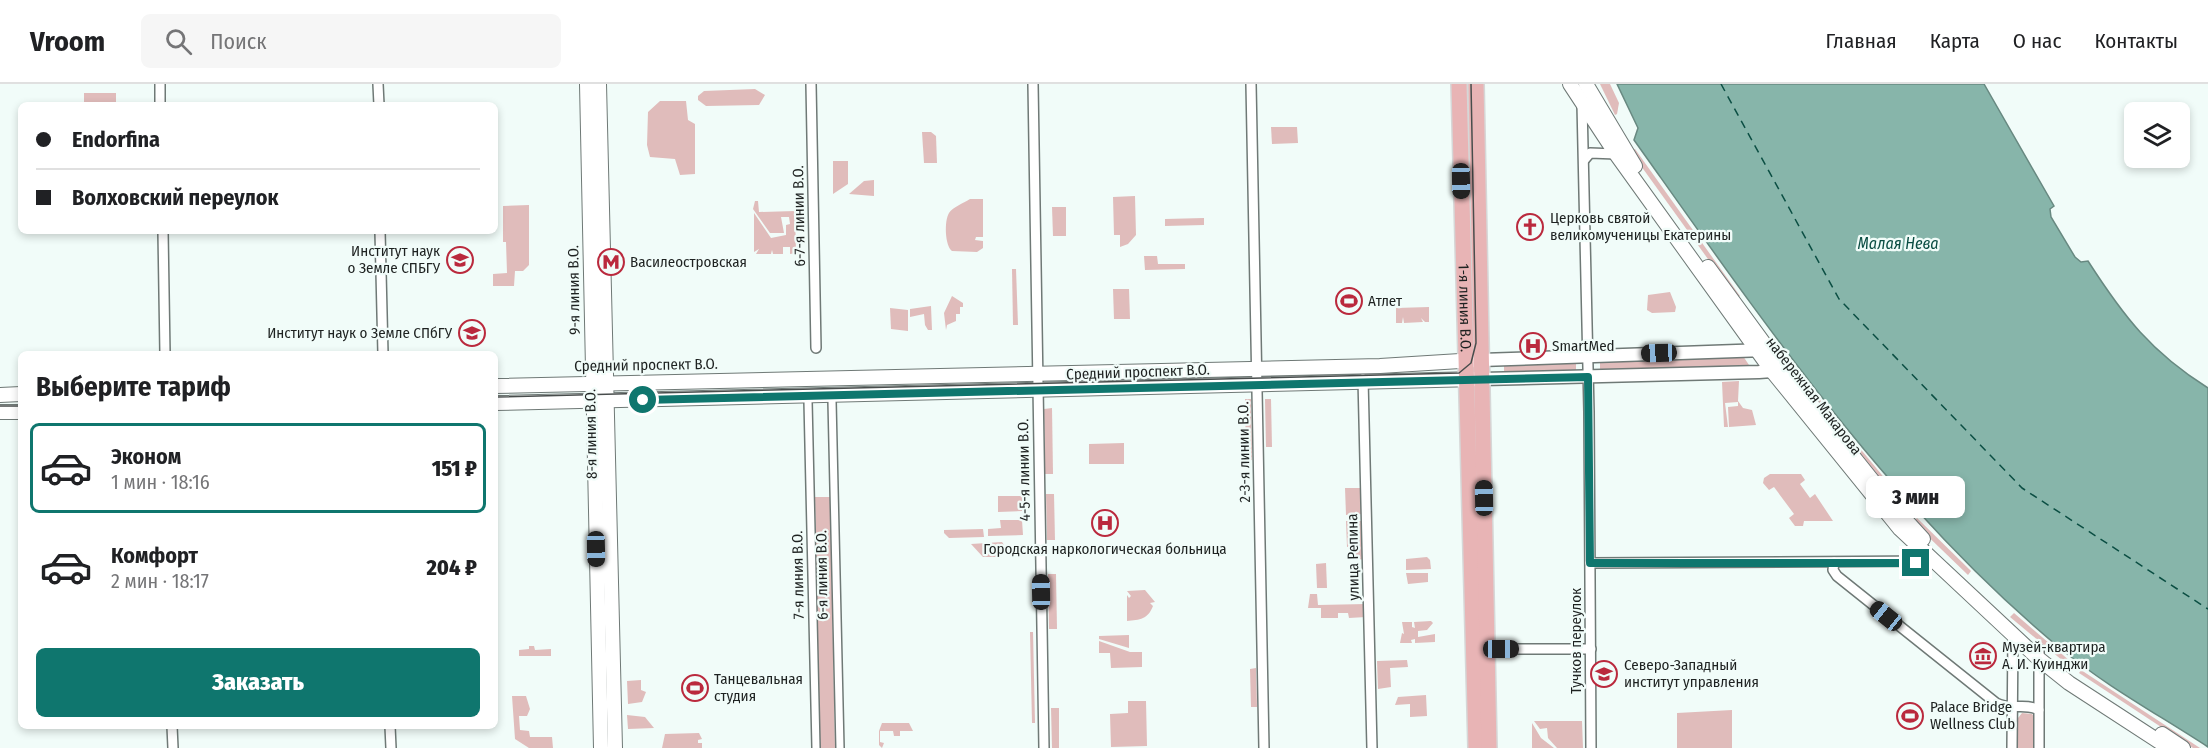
<!DOCTYPE html>
<html lang="ru">
<meta charset="utf-8">
<style>
:root{--surface:#fff;--page:#f6f6f6;--text:#202124;--muted:#757577;--line:#e0e0e0;--accent:#0f766e}
body{margin:0;font-family:"Fira Sans Condensed",sans-serif;background:var(--page);color:var(--text);height:100vh;display:flex;flex-direction:column;font-size:22px;white-space:nowrap}
*{box-sizing:border-box;margin:0}
p{font-size:20px;color:var(--muted)}
.icon{flex:none;width:33px;height:33px;fill:none;stroke:currentColor;stroke-width:2;stroke-linecap:round;stroke-linejoin:round}
.map{position:relative;flex:1;overflow:hidden}
.panel{position:absolute;left:18px;top:267px;width:480px;height:378px;display:flex;flex-direction:column;background:var(--surface);border-radius:9px;box-shadow:0 3px 9px #0003}
.panel>*{flex:none}
.hud{position:absolute;left:18px;top:18px;width:480px;height:132px;border-radius:9px;box-shadow:0 3px 9px #0003;display:grid;align-content:center;height:132px;padding:0 18px;background:var(--surface)}
.controls{position:absolute;left:2124px;top:18px;display:grid;gap:12px}
.controls a{display:grid;place-items:center;width:66px;height:66px;border-radius:9px;background:var(--surface);box-shadow:0 3px 9px #0003;font-size:30px}
.end{position:absolute;width:27px;height:27px;margin:-14px;border:8px solid #0f766e;background:#fff;box-shadow:0 0 0 3px #fff}
.from{border-radius:50%}
.bubble{position:absolute;height:42px;border-radius:9px;background:var(--surface);box-shadow:0 3px 9px #0003;font-size:20px;font-weight:800;line-height:42px;text-align:center}
.car{position:absolute;width:18px;height:36px;margin:-18px -9px;border-radius:8px;box-shadow:0 0 4px 2px #0007;background:linear-gradient(#222 24%,#8ab4d8 0 40%,#222 0 76%,#8ab4d8 0 86%,#222 0)}
.hud b{display:flex;align-items:center;gap:21px;height:57px;font-size:22px}
.hud b+b{border-top:2px solid var(--line)}
.hud i{width:15px;height:15px;background:var(--text)}
ul{padding:0;list-style:none}
li{display:flex;align-items:center;gap:18px;height:90px;margin:0 12px 9px;padding:0 6px;border:3px solid transparent;border-radius:9px}
li div{flex:1}
li b{display:block;font-size:22px}
li em{font-style:normal;font-weight:800}
li.selected{border-color:var(--accent)}
li>.icon{width:54px;height:54px;stroke-width:1.5}
h2{padding:0 18px;font-size:27px;line-height:72px}
.primary-button{display:flex;gap:12px;margin-top:auto;padding:12px 18px}
.primary-button a{flex:1;height:69px;border-radius:9px;background:var(--accent);color:#fff;font-size:24px;font-weight:800;line-height:69px;text-align:center}
header{display:flex;align-items:center;gap:36px;box-sizing:border-box;height:84px;padding:0 30px;background:var(--surface);border-bottom:2px solid var(--line)}
header strong{font-size:28px}
nav{display:flex;gap:33px;margin-inline-start:auto;font-size:21px}
.search{width:420px;height:54px;background:var(--page);display:flex;align-items:center;gap:15px;box-sizing:border-box;padding:0 21px;border-radius:9px;color:var(--muted);font-size:22px}
.map>svg:first-child{display:block}
.green{fill:#e0bcbb}
.water{fill:#87b5aa;stroke:#688981;stroke-width:1.5}
.lines{fill:none;stroke-linecap:round;stroke-linejoin:round}
.ferry{stroke:#0b4e43;stroke-width:1.5;stroke-dasharray:8 6;stroke-linecap:butt}
.pedestrian-casing{stroke:#6f7976;stroke-width:10}
.minor-casing{stroke:#6f7976;stroke-width:12}
.tertiary-casing{stroke:#6f7976;stroke-width:15}
.secondary-casing{stroke:#6f7976;stroke-width:16}
.primary-casing{stroke:#d6d7d7;stroke-width:18}
.pedestrian{stroke:#fff;stroke-width:7}
.minor{stroke:#fff;stroke-width:9}
.tertiary{stroke:#fff;stroke-width:12}
.secondary{stroke:#fff;stroke-width:14}
.primary{stroke:#e8b4b5;stroke-width:15}
.tram{stroke:#484d4c;stroke-width:1.5}
.route{stroke:#0f766e;stroke-width:8}
.labels{text-anchor:middle;stroke-width:4.5;stroke-linejoin:round;paint-order:stroke}
.street-label{font-size:15px;fill:#1e2221;stroke:#f1fcf9}
.poi-label{font-size:15px;fill:#1e2221;stroke:#f1fcf9;text-anchor:start}
.water-label{font-size:16px;font-style:italic;fill:#0b4e43;stroke:#f1fcf9}
</style>
<header>
<strong>Vroom</strong>
<div class="search"><svg class="icon" aria-label="search" viewBox="0 0 24 24"><circle cx="10" cy="10" r="6"/><path d="M15 15l6 6"/></svg>Поиск</div>
<nav><a>Главная</a><a>Карта</a><a>О нас</a><a>Контакты</a></nav>
</header>
<div class="map">
<svg width="2208" height="664" viewBox="0 0 2208 664">
<rect width="100%" height="100%" fill="#f1fcf9"/>
<g class="green">
<path d="M1600 0H1610L1619 19 1617 30 1615 31Z"/>
<path d="M755 5 765 11 759 21 706 22 698 16V12L704 7Z"/>
<rect x="84" y="9" width="32" height="12"/>
<path d="M660 17H686L688 36 695 40V90L680 91 675 75 650 73 647 61 648 28Z"/>
<path d="M1271 43H1297L1298 59 1272 60Z"/>
<path d="M922 48H931L936 52 937 79H924Z"/>
<path d="M1635 65 1740 212 1736 214 1636 75 1631 67Z"/>
<path d="M833 77H848V100L833 110Z"/>
<path d="M874 96V112L849 110 864 97Z"/>
<path d="M1135 112 1136 151 1128 160 1120 163V151H1114L1113 113Z"/>
<path d="M970 115H983V153H976L975 156 983 157V164L977 168 952 167C945 162 944 137 949 129 953 123 964 119 970 115Z"/>
<path d="M755 117H758L759 128 795 127 796 169 790 170V163H783V170H773L772 166 771 170H756L759 165 754 168V129L771 154 786 151V141L790 140 789 133H781L784 149H770L753 125Z"/>
<path d="M529 121V181L523 187H515L514 202H493V190L507 189 506 158H503V122Z"/>
<path d="M1052 123H1066V152H1053Z"/>
<path d="M1204 134V141L1165 142V135Z"/>
<path d="M1144 172H1157L1158 180H1185V185L1145 186Z"/>
<path d="M1012 185H1016L1018 241H1013Z"/>
<path d="M1113 205H1129L1130 235H1114Z"/>
<path d="M1670 208 1676 223 1675 228 1652 229 1647 226 1648 211Z"/>
<path d="M952 212 963 219V223H960V230H956V237L947 241 946 246 944 229Z"/>
<path d="M931 222 932 246H928L925 241 924 230 910 233V225Z"/>
<path d="M1429 223V238H1425L1421 234 1423 238 1404 239 1403 233 1402 239H1396V224Z"/>
<path d="M890 224 908 226V247L891 245Z"/>
<path d="M1743 272 1751 284 1600 289V276Z"/>
<path d="M1576 277V290H1504V278Z"/>
<path d="M1793 283 1914 430 1910 434 1789 286Z"/>
<path d="M1739 297 1738 317 1743 324 1752 326 1756 341 1729 343 1728 323 1738 322V318L1725 319 1728 343H1724L1722 298Z"/>
<path d="M1245 315H1251L1252 376 1246 377Z"/>
<path d="M1265 315H1271L1272 363H1266Z"/>
<path d="M1052 324 1053 390H1045L1044 325Z"/>
<path d="M1124 359V380H1089V360Z"/>
<path d="M1770 390H1801L1805 396 1800 400 1810 414 1815 410 1833 437H1804L1803 442H1795L1789 434 1794 430 1774 403 1769 406 1763 399 1764 394Z"/>
<path d="M1345 404H1364L1362 430 1346 431Z"/>
<path d="M1046 410H1054L1055 456H1047Z"/>
<path d="M998 412H1022V427L998 428Z"/>
<path d="M815 413H830L835 664H820Z"/>
<path d="M1917 434 1971 487 1968 491 1913 438Z"/>
<path d="M1000 436H1022L1023 451 988 452V445L1001 444Z"/>
<path d="M1346 437H1364L1366 476 1351 474V463H1347Z"/>
<path d="M983 445 984 453 949 454 944 449V446Z"/>
<path d="M1002 458 1004 461 997 473H983L971 460Z"/>
<path d="M1427 473 1430 476 1431 485 1406 486V475Z"/>
<path d="M1326 479 1327 504H1317L1316 480Z"/>
<path d="M1406 489H1428V498L1408 500Z"/>
<path d="M1048 490H1056L1057 545H1049Z"/>
<path d="M1145 506 1155 518 1150 519 1153 522C1148 535 1140 536 1127 537V511L1129 514 1131 512 1127 507Z"/>
<path d="M1310 510H1317L1318 521 1366 520V533L1349 534 1348 529H1338V534H1321V524H1308Z"/>
<path d="M2014 529 2077 583 2074 586 2010 533Z"/>
<path d="M1431 537 1433 539 1427 546 1418 547V553L1435 550V558L1415 559V555L1411 556 1412 559H1400L1402 549 1404 550 1402 538H1412V543L1415 544 1414 538Z"/>
<path d="M1030 548H1033L1035 639H1032Z"/>
<path d="M1129 551V564L1099 555V552Z"/>
<path d="M1099 557 1130 568H1142V583L1111 584 1110 569H1099Z"/>
<path d="M529 562H534L535 566 551 565V572H519V566L529 565Z"/>
<path d="M1407 576 1408 583 1390 584 1391 603 1378 605 1377 577Z"/>
<path d="M1256 584 1257 623H1251L1250 585Z"/>
<path d="M2081 586 2200 664H2193L2079 589Z"/>
<path d="M641 596V606L646 608 642 618 628 620 627 597Z"/>
<path d="M1426 611 1427 632 1410 633V620L1395 621 1398 613Z"/>
<path d="M512 612H526L530 625 527 632H519L520 646 529 647 530 653H552L553 664H529L515 655Z"/>
<path d="M1128 617H1146L1147 662 1111 663 1110 630 1128 629Z"/>
<path d="M1051 624H1059V664H1052Z"/>
<path d="M1732 626V664H1677V629Z"/>
<path d="M2022 629 2032 630 2035 634V664H2018V634Z"/>
<path d="M627 631 645 633 654 644 628 645Z"/>
<path d="M1534 637H1582L1583 664H1557L1548 654 1547 644 1540 645Z"/>
<path d="M882 639H909L913 647H900V652H894L893 647H880V658L884 659 882 664 879 661V647Z"/>
<path d="M1532 639 1541 654 1554 664H1532Z"/>
<path d="M699 649 702 655 698 656V659H702V664H662L665 650Z"/>
</g>
<path class="water" d="M1617 0H1984L2054 122 2050 125 2051 133 2075 173 2081 178 2088 177C2124 233 2151 268 2208 304V663C2159 631 2106 602 2061 565 1889 423 1762 236 1634 56L1638 44Z"/>
<g class="lines">
<path class="ferry" d="M1721 0 1839 215 2022 404 2208 525"/>
<defs>
<g id="pedestrian">
<path d="M808 317 816 664"/>
<path d="M832 317 840 664"/>
</g>
<g id="minor">
<path d="M160 0V21"/>
<path d="M378 0 379 21"/>
<path d="M811 0 816 264"/>
<path d="M1033 0 1044 664"/>
<path d="M1251 0 1264 664"/>
<path d="M1582 20 1589 328 1591 664"/>
<path d="M1584 76 1590 69 1616 70"/>
<path d="M163 147 165 270"/>
<path d="M380 147 383 270"/>
<path d="M1363 295 1372 664"/>
<path d="M1834 478 1833 486 1837 492 1996 619C2011 627 2024 618 2039 626"/>
<path d="M1590 479 1934 477"/>
<path d="M1903 479 1919 456"/>
<path d="M1482 565H1591"/>
<path d="M2039 565V664"/>
<path d="M172 642 173 664"/>
<path d="M390 642 391 664"/>
<path d="M2012 664 2013 549"/>
</g>
<g id="tertiary">
<path d="M1481 276 1765 266"/>
<path d="M1482 295 1759 288 1772 287 1778 281"/>
</g>
<g id="secondary">
<path d="M587 0 601 664"/>
<path d="M599 0 615 664"/>
<path d="M1570 0 1616 70 1772 287 1900 445 2039 575 2069 599 2169 664"/>
<path d="M1586 0 1635 82"/>
<path d="M1708 183 1779 280 1892 421 1923 455"/>
<path d="M495 302 1380 282 1476 276"/>
<path d="M0 311 21 310"/>
<path d="M495 319 1477 295"/>
<path d="M0 328H21"/>
<path d="M2162 650 2183 664"/>
</g>
<g id="primary">
<path id="s1" d="M1459 0 1476 664"/>
<path d="M1476 0 1489 664"/>
</g>
</defs>
<use href="#pedestrian" class="pedestrian-casing"/>
<use href="#minor" class="minor-casing"/>
<use href="#tertiary" class="tertiary-casing"/>
<use href="#secondary" class="secondary-casing"/>
<use href="#primary" class="primary-casing"/>
<use href="#pedestrian" class="pedestrian"/>
<use href="#minor" class="minor"/>
<use href="#tertiary" class="tertiary"/>
<use href="#secondary" class="secondary"/>
<use href="#primary" class="primary"/>
<g class="tram">
<path d="M495 313 1459 289 1471 279 1476 259 1471 0"/>
<path d="M0 322H21"/>
</g>
</g>
<g class="lines">
<path class="route" d="M643 316 1588 293 1590 479H1916"/>
</g>
<defs>
<symbol id="church-ring" viewBox="-11 -11 22 22"><circle r="9.5" fill="#f1fcf9" stroke="#ba293d" stroke-width="1.5"/><path d="M-1.2-6h2.4v3.5h3.3v2.4h-3.3V6h-2.4V-.1h-3.3v-2.4h3.3Z" fill="#ba293d"/></symbol>
<symbol id="university-ring" viewBox="-11 -11 22 22"><circle r="9.5" fill="#f1fcf9" stroke="#ba293d" stroke-width="1.5"/><path d="M0-5L7-2L0 1L-7-2ZM-4 1L0 2.5L4 1V4Q0 6-4 4Z" fill="#ba293d"/></symbol>
<symbol id="metro-ring" viewBox="-11 -11 22 22"><circle r="9.5" fill="#f1fcf9" stroke="#ba293d" stroke-width="1.5"/><path d="M-5.5 5V-5H-3L0 0L3-5H5.5V5H3V-.5L0 4L-3-.5V5Z" fill="#ba293d"/></symbol>
<symbol id="stadium-ring" viewBox="-11 -11 22 22"><circle r="9.5" fill="#f1fcf9" stroke="#ba293d" stroke-width="1.5"/><path d="M0-5a6.5 5 0 1 0 0 10a6.5 5 0 1 0 0-10ZM-3.5-1.8h7v3.6h-7Z" fill="#ba293d"/></symbol>
<symbol id="hospital-ring" viewBox="-11 -11 22 22"><circle r="9.5" fill="#f1fcf9" stroke="#ba293d" stroke-width="1.5"/><path d="M-5-5h3v3.5h4V-5h3V5h-3V1.5h-4V5h-3Z" fill="#ba293d"/></symbol>
<symbol id="museum-ring" viewBox="-11 -11 22 22"><circle r="9.5" fill="#f1fcf9" stroke="#ba293d" stroke-width="1.5"/><path d="M0-6L6-3V-2H-6V-3ZM-5-1h2V3h-2ZM-1-1h2V3h-2ZM3-1h2V3H3ZM-6 4H6V6H-6Z" fill="#ba293d"/></symbol>
</defs>
<g fill-rule="evenodd">
<use href="#church-ring" x="1515" y="128" width="30" height="30"/>
<use href="#university-ring" x="445" y="161" width="30" height="30"/>
<use href="#metro-ring" x="596" y="163" width="30" height="30"/>
<use href="#stadium-ring" x="1334" y="202" width="30" height="30"/>
<use href="#university-ring" x="457" y="234" width="30" height="30"/>
<use href="#hospital-ring" x="1518" y="247" width="30" height="30"/>
<use href="#hospital-ring" x="1090" y="424" width="30" height="30"/>
<use href="#museum-ring" x="1968" y="557" width="30" height="30"/>
<use href="#university-ring" x="1589" y="575" width="30" height="30"/>
<use href="#stadium-ring" x="680" y="589" width="30" height="30"/>
<use href="#stadium-ring" x="1895" y="617" width="30" height="30"/>
</g>
<g class="labels">
<g class="street-label">
<text transform="translate(799 132) rotate(-91)" y="5">6-7-я линии В.О.</text>
<text transform="translate(574 206) rotate(-91)" y="5">9-я линия В.О.</text>
<text dy="5" stroke="none"><textPath href="#s1" startOffset="224">1-я линия В.О.</textPath></text>
<text transform="translate(646 281) rotate(-1)" y="5">Средний проспект В.О.</text>
<text transform="translate(1138 288) rotate(-2)" y="5">Средний проспект В.О.</text>
<text transform="translate(1814 312) rotate(52)" y="5">набережная Макарова</text>
<text transform="translate(591 350) rotate(-91)" y="5">8-я линия В.О.</text>
<text transform="translate(1244 368) rotate(-91)" y="5">2-3-я линии В.О.</text>
<text transform="translate(1024 386) rotate(-91)" y="5">4-5-я линии В.О.</text>
<text transform="translate(1353 473) rotate(-91)" y="5">улица Репина</text>
<text transform="translate(798 491) rotate(-91)" y="5">7-я линия В.О.</text>
<text transform="translate(822 491) rotate(-91)" y="5">6-я линия В.О.</text>
<text transform="translate(1576 557) rotate(-90)" y="5">Тучков переулок</text>
</g>
<g class="poi-label">
<text x="1550" y="139">Церковь святой<tspan x="1550" dy="17">великомученицы Екатерины</tspan></text>
<text x="440" y="172" text-anchor="end">Институт наук<tspan x="440" dy="17">о Земле СПБГУ</tspan></text>
<text x="630" y="183">Василеостровская</text>
<text x="1368" y="222">Атлет</text>
<text x="452" y="254" text-anchor="end">Институт наук о Земле СПбГУ</text>
<text x="1552" y="267">SmartMed</text>
<text x="1105" y="470" text-anchor="middle">Городская наркологическая больница</text>
<text x="2002" y="568">Музей-квартира<tspan x="2002" dy="17">А. И. Куинджи</tspan></text>
<text x="1624" y="586">Северо-Западный<tspan x="1624" dy="17">институт управления</tspan></text>
<text x="714" y="600">Танцевальная<tspan x="714" dy="17">студия</tspan></text>
<text x="1930" y="628">Palace Bridge<tspan x="1930" dy="17">Wellness Club</tspan></text>
</g>
<g class="water-label">
<text x="1898" y="165">Малая Нева</text>
</g>
</g>
</svg>
<div class="controls">
<a><svg class="icon" aria-label="layers" viewBox="0 0 24 24"><path d="M12 4l9 5-9 5-9-5zM3 14l9 5 9-5"/></svg></a>
</div>
<i class="end from" style="left:643px;top:316px"></i>
<i class="end" style="left:1916px;top:479px"></i>
<div class="bubble" style="left:1866px;top:392px;width:99px">3 мин</div>
<i class="car" style="left:1461px;top:97px;rotate:179deg"></i>
<i class="car" style="left:1659px;top:269px;rotate:268deg"></i>
<i class="car" style="left:1484px;top:414px;rotate:359deg"></i>
<i class="car" style="left:596px;top:465px;rotate:179deg"></i>
<i class="car" style="left:1041px;top:508px;rotate:359deg"></i>
<i class="car" style="left:1886px;top:532px;rotate:309deg"></i>
<i class="car" style="left:1501px;top:565px;rotate:90deg"></i>
<div class="hud">
<b><i class="from"></i>Endorfina</b>
<b><i></i>Волховский переулок</b>
</div>
<section class="panel">
<h2>Выберите тариф</h2>
<ul>
<li class="selected"><svg class="icon" aria-label="car" viewBox="0 0 24 24"><path d="M5 17H2v-5l4-1 3-4h7l3 4 3 1v5h-3M9 17h6M6 11h13"/><circle cx="7" cy="17" r="2"/><circle cx="17" cy="17" r="2"/></svg><div><b>Эконом</b><p>1 мин · 18:16</p></div><em>151 ₽</em></li>
<li><svg class="icon" aria-label="car" viewBox="0 0 24 24"><path d="M5 17H2v-5l4-1 3-4h7l3 4 3 1v5h-3M9 17h6M6 11h13"/><circle cx="7" cy="17" r="2"/><circle cx="17" cy="17" r="2"/></svg><div><b>Комфорт</b><p>2 мин · 18:17</p></div><em>204 ₽</em></li>
</ul>
<div class="primary-button"><a>Заказать</a></div>
</section>
</div>
